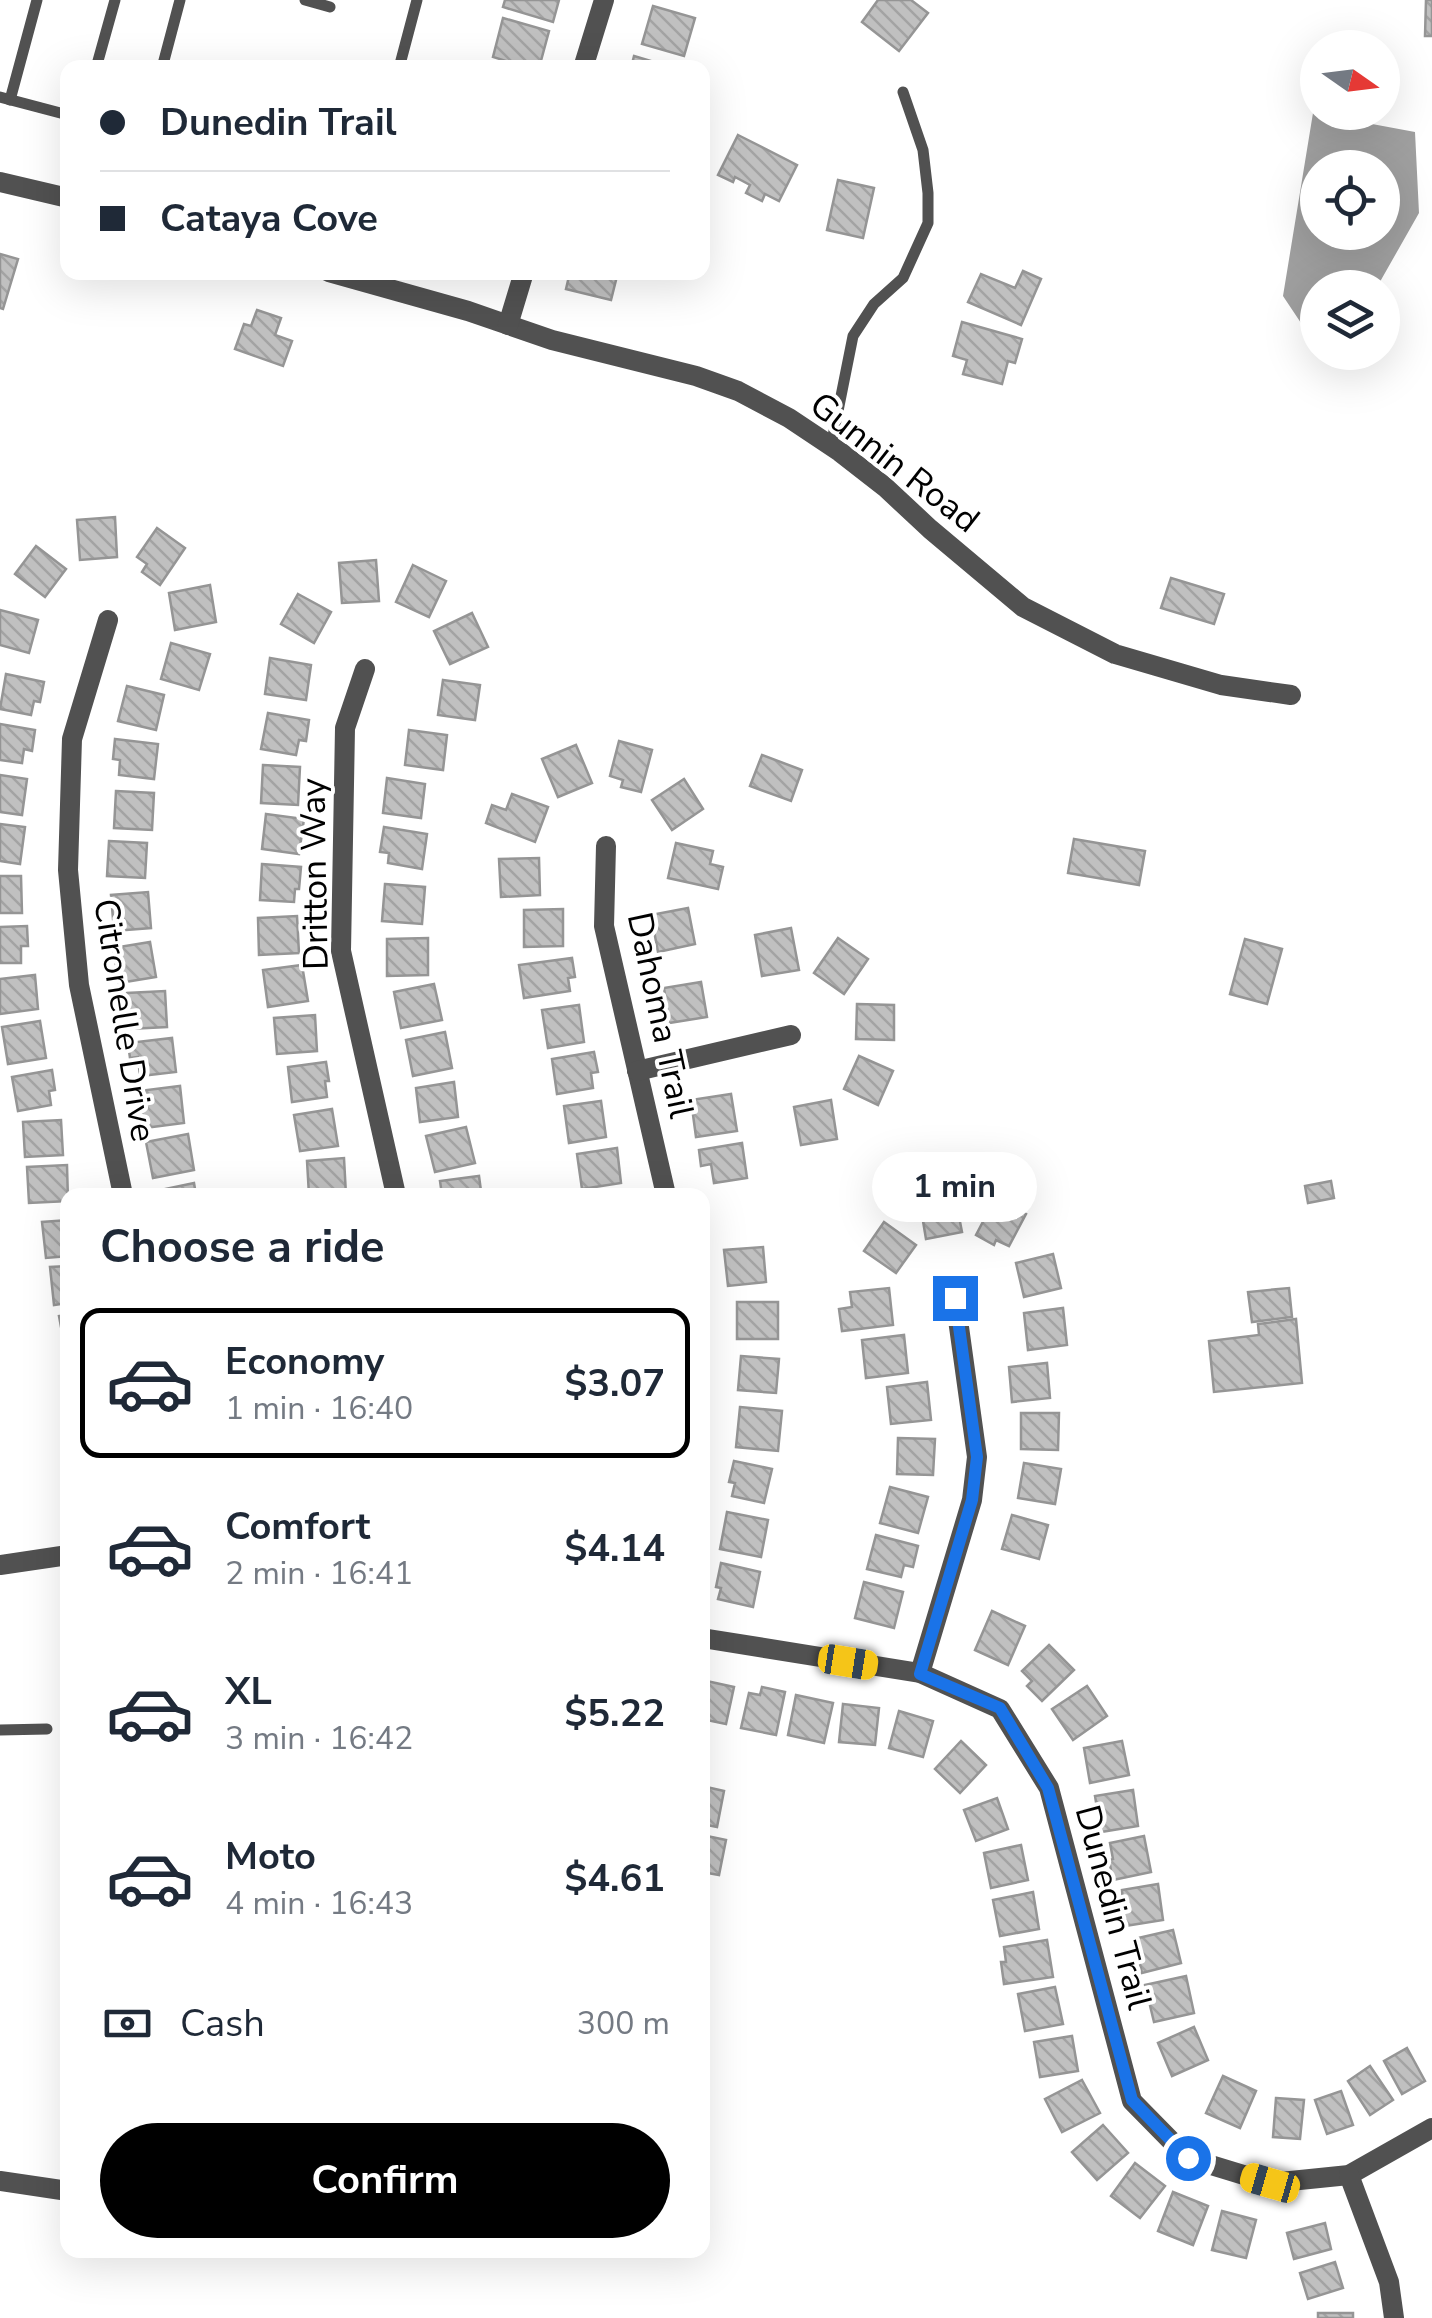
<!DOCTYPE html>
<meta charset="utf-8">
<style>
:root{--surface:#fff;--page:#f6f6f7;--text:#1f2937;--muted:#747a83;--line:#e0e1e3;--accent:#000}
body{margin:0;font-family:"Nunito Sans",sans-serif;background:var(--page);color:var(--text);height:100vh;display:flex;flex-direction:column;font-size:38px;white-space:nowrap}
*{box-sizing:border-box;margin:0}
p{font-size:32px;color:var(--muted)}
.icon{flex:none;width:55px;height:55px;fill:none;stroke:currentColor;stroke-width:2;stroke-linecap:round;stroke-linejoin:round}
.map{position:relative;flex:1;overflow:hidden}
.drawer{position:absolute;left:60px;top:1188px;width:650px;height:1070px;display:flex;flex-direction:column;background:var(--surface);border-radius:20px;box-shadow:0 10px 40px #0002}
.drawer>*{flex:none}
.hud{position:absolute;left:60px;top:60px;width:650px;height:220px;border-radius:20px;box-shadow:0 10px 40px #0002;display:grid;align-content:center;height:220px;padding:0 40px;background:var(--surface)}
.needle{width:65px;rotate:104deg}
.tools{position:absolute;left:1300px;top:30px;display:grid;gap:20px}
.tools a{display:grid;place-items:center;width:100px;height:100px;border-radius:50%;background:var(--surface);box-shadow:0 10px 40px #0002;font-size:50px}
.end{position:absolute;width:45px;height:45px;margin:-22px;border:12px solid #1a73e8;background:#fff;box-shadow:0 0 0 5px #fff}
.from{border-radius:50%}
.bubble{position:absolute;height:70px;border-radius:35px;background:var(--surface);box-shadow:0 10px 40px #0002;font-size:32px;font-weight:700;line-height:70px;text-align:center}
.car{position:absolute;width:30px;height:60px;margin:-30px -15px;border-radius:12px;box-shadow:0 0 8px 2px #0007;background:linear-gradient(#f5c518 24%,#345 0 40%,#f5c518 0 76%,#345 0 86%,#f5c518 0)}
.hud b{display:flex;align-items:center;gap:35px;height:95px;font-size:38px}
.hud b+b{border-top:2px solid var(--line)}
.hud i{width:25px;height:25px;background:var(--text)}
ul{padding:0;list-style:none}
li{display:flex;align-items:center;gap:30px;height:150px;margin:0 20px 15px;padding:0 20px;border:5px solid transparent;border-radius:20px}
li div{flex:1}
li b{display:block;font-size:38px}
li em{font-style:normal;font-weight:700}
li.current{border-color:var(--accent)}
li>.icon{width:90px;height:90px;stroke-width:1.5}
h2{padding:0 40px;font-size:45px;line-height:120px}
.pay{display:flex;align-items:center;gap:25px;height:110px;padding:0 40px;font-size:38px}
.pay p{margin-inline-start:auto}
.primary-button{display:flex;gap:20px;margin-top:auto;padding:20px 40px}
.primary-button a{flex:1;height:115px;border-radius:60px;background:var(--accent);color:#fff;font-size:40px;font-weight:700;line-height:115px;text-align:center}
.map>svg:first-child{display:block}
.water{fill:#9f9f9f;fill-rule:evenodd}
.building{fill:url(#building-back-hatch);stroke:#959595;stroke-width:2.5}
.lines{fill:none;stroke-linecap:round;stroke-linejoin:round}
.service{stroke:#515151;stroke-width:11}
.minor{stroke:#515151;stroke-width:20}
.route{stroke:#1a73e8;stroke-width:12}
.labels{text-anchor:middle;stroke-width:8;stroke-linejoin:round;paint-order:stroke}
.street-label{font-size:35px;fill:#000;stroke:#fff}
</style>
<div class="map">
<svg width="1432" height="2318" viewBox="0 0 1432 2318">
<defs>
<pattern id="building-back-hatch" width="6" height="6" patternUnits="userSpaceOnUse" patternTransform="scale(2.5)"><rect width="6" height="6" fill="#c0c0c0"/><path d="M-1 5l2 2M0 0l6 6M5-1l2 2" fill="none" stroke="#a3a3a3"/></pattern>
</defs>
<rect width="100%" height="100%" fill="#fff"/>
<path class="water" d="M1313 113 1415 132 1419 213 1377 287 1318 288 1317 347 1283 296ZM1318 168H1382V232H1318Z"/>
<g class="building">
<path d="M505 0H559L553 22 503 7Z"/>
<path d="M878 0H911L928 13 899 51 862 22Z"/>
<path d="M1426 0H1432V36H1425Z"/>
<path d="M653 6 695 18 684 56 642 44Z"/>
<path d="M503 18 549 31 539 68H529L493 57Z"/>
<path d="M634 56 674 68H631Z"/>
<path d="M738 135 797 165 779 201 765 194 762 201 746 193 750 185 735 177 733 182 718 175Z"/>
<path d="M838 180 874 188 863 238 827 230Z"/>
<path d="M0 254 18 259 3 309 0 308Z"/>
<path d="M1023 271 1041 279 1021 325 968 302 981 274 1015 288Z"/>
<path d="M570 272H618L611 300 566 289Z"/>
<path d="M257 310 281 318 275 335 292 341 283 366 235 349 244 324 251 326Z"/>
<path d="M962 322 1022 339 1015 363 1008 361 1002 384 963 374 967 360 953 356Z"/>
<path d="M115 517 117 557 80 560 77 520Z"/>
<path d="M157 528 185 548 160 585 142 572 147 564 137 557Z"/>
<path d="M36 546 66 569 45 597 15 574Z"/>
<path d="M376 560 379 601 342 603 339 563Z"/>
<path d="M413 565 446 581 429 617 396 602Z"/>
<path d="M1171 578 1224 594 1214 624 1161 608Z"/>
<path d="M210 585 216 622 175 630 169 593Z"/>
<path d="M298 594 331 612 314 643 281 624Z"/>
<path d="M0 610 38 620 29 653 0 645Z"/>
<path d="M472 613 488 647 450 664 434 631Z"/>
<path d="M171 643 210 654 199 690 161 679Z"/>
<path d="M270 658 311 665 306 700 265 694Z"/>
<path d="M6 674 44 682 40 702 34 701 31 715 0 709Z"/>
<path d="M443 680 480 685 475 720 438 715Z"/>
<path d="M127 686 164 695 156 730 118 721Z"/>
<path d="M268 713 309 720 306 741 299 740 296 755 261 749Z"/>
<path d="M0 724 35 730 32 751 24 749 22 763 0 760Z"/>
<path d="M409 730 447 735 443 770 405 765Z"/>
<path d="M115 739 158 744 154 779 119 775 120 760 113 759Z"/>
<path d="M619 741 652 750 641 792 621 787 623 780 610 776Z"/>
<path d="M576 745 592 783 558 797 542 759Z"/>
<path d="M762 755 802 770 791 801 750 786Z"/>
<path d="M263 765 300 767 298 805 261 803Z"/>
<path d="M0 775 27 779 22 815 0 812Z"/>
<path d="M387 778 425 784 421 818 383 813Z"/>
<path d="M684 779 703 809 672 830 652 800Z"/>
<path d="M116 791 154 793 152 830 114 828Z"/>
<path d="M512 794 548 807 535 842 486 823 492 805 506 810Z"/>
<path d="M266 814 304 819 299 854 262 849Z"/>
<path d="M0 824 25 827 20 864 0 861Z"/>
<path d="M384 827 427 834 422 869 388 863 389 853 380 852Z"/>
<path d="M1074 839 1145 851 1139 885 1068 873Z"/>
<path d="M109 841 147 843 145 878 107 876Z"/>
<path d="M676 843 713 851 710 864 723 867 718 889 668 878Z"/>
<path d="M539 858 540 895 501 897 499 859Z"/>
<path d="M262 864 301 867 299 889H295L294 902 260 900Z"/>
<path d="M0 876H21L22 913H0Z"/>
<path d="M385 884 425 887 422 924 382 921Z"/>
<path d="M148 892 151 928 114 931 111 895Z"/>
<path d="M688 908 695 944 658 952 651 915Z"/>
<path d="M563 909V946L524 947V910Z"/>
<path d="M297 916 299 953 259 955 258 918Z"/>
<path d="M27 926 28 946H21V963H0V927Z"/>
<path d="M791 928 799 970 762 976 755 935Z"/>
<path d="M428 938V975L387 976V939Z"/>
<path d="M838 938 868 959 844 994 814 973Z"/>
<path d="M1245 939 1282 949 1267 1004 1230 994Z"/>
<path d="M150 942 156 977 119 983 113 948Z"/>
<path d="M572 958 575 977 568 978 570 991 524 998 519 965Z"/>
<path d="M302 965 308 1001 268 1007 263 970Z"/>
<path d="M35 975 38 1009 0 1014V979Z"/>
<path d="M701 982 707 1017 669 1023 664 988Z"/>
<path d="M434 984 442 1020 401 1028 394 992Z"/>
<path d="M165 991 167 1027 129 1029 127 993Z"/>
<path d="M857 1004 894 1005V1040L856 1039Z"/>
<path d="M579 1005 584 1042 548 1048 542 1010Z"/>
<path d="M315 1015 317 1051 277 1054 274 1018Z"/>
<path d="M40 1021 46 1058 8 1064 2 1027Z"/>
<path d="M445 1032 452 1068 413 1076 406 1040Z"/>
<path d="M172 1038 176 1072 140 1076 138 1057 130 1058 128 1043Z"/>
<path d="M594 1052 598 1072 591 1073 593 1088 557 1094 552 1059Z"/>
<path d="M859 1056 893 1071 878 1105 844 1089Z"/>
<path d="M326 1062 329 1081H325L327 1097 292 1102 288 1067Z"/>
<path d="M52 1070 55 1090 49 1091 51 1105 18 1111 12 1077Z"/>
<path d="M454 1082 458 1117 420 1122 416 1088Z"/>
<path d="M180 1086 184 1123 144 1128 139 1091Z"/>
<path d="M731 1094 737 1131 696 1137 691 1100Z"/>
<path d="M831 1100 837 1139 801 1145 794 1107Z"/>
<path d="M601 1101 606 1137 569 1143 564 1106Z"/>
<path d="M332 1109 338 1146 300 1151 294 1115Z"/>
<path d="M61 1120 63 1155 25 1157 23 1122Z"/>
<path d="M466 1127 475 1163 435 1172 426 1136Z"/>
<path d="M188 1134 194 1170 153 1178 146 1142Z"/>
<path d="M742 1143 747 1178 714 1183 711 1164 701 1166 699 1150Z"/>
<path d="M617 1148 621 1183 582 1189 577 1154Z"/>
<path d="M344 1158 346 1195H309L307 1161Z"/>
<path d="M67 1165 68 1201 29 1203 27 1167Z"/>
<path d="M479 1176 481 1191 490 1190 491 1195H442L440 1181Z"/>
<path d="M1331 1181 1334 1198 1308 1203 1305 1186Z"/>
<path d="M194 1183 196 1195H157L156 1191Z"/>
<path d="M954 1191 962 1232 926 1239 919 1197Z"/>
<path d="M996 1197 1026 1214 1009 1246 996 1240 994 1245 976 1235Z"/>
<path d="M68 1220V1256L46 1258 42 1222Z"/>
<path d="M884 1222 916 1245 896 1273 864 1251Z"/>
<path d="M763 1247 766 1282 728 1286 724 1250Z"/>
<path d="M1053 1254 1061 1288 1024 1297 1016 1263Z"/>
<path d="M68 1266V1303L54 1305 50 1267Z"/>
<path d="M889 1288 893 1325 842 1331 839 1309 852 1307 850 1292Z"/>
<path d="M1289 1288 1292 1317 1252 1322 1248 1292Z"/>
<rect x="737" y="1302" width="41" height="37"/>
<path d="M1063 1308 1067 1345 1028 1350 1024 1313Z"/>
<path d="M68 1315V1354H66L59 1316Z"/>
<path d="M1296 1319 1302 1383 1214 1392 1209 1341 1259 1335 1258 1324Z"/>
<path d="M904 1335 908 1373 866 1378 862 1340Z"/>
<path d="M741 1356 779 1359 776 1393 738 1390Z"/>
<path d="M1047 1363 1050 1398 1012 1402 1009 1367Z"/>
<path d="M927 1382 931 1420 891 1424 887 1387Z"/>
<path d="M740 1407 782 1411 778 1451 736 1447Z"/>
<path d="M1021 1413H1059L1058 1450 1021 1449Z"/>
<path d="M898 1438 935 1439 933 1475 897 1474Z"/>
<path d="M734 1461 772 1469 764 1503 732 1496 735 1483 729 1482Z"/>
<path d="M1024 1463 1061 1469 1055 1504 1018 1498Z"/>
<path d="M890 1487 928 1497 918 1533 880 1523Z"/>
<path d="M727 1512 768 1520 761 1557 720 1549Z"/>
<path d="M1012 1515 1048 1525 1039 1559 1002 1549Z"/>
<path d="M876 1535 918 1546 913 1567 904 1565 901 1577 867 1569Z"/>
<path d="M721 1563 760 1572 753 1607 718 1599 721 1588 716 1587Z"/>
<path d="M864 1582 903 1592 894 1628 855 1618Z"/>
<path d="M992 1611 1025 1626 1008 1665 975 1650Z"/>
<path d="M1049 1645 1074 1670 1042 1701 1027 1686 1032 1681 1022 1671Z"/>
<path d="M702 1680 734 1687 726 1724 702 1719Z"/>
<path d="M1087 1686 1107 1716 1073 1740 1052 1709Z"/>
<path d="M762 1687 785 1692 776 1735 741 1728 749 1693 760 1695Z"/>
<path d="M796 1695 833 1703 824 1743 788 1735Z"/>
<path d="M843 1704 879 1708 875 1745 839 1742Z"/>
<path d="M899 1711 933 1721 923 1757 889 1748Z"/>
<path d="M961 1741 986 1765 960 1793 935 1769Z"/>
<path d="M1122 1741 1129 1775 1090 1783 1084 1748Z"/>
<path d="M702 1786 724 1791 717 1827 702 1824Z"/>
<path d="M1133 1790 1138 1826 1101 1832 1095 1796Z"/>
<path d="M997 1798 1008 1829 976 1841 964 1810Z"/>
<path d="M702 1835 726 1840 719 1875 702 1872Z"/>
<path d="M1144 1836 1151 1872 1113 1880 1109 1860 1113 1859 1110 1843Z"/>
<path d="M1021 1845 1028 1880 991 1888 984 1853Z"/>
<path d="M1158 1884 1163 1920 1125 1926 1122 1890Z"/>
<path d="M1033 1892 1039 1929 1000 1936 993 1900Z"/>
<path d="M1173 1930 1181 1963 1142 1973 1134 1939Z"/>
<path d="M1047 1940 1053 1977 1004 1984 1001 1962H1006L1004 1947Z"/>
<path d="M1186 1976 1194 2013 1154 2022 1145 1985Z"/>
<path d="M1055 1987 1063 2024 1025 2031 1018 1994Z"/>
<path d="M1194 2027 1208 2060 1172 2076 1158 2043Z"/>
<path d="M1072 2036 1078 2071 1040 2077 1034 2042Z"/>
<path d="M1407 2048 1425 2081 1402 2094 1384 2061Z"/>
<path d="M1370 2066 1393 2100 1370 2115 1348 2081Z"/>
<path d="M1223 2076 1256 2091 1240 2128 1206 2113Z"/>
<path d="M1082 2080 1100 2113 1062 2132 1045 2099Z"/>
<path d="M1341 2091 1353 2125 1327 2134 1315 2100Z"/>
<path d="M1276 2098 1304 2100 1300 2139 1273 2137Z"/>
<path d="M1103 2125 1128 2153 1097 2180 1072 2152Z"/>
<path d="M1135 2163 1165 2186 1140 2218 1111 2196Z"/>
<path d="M1173 2192 1208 2206 1193 2245 1158 2231Z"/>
<path d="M1222 2211 1256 2220 1246 2258 1212 2250Z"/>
<path d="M1325 2223 1331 2249 1294 2259 1287 2233Z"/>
<path d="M1335 2262 1343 2288 1308 2299 1300 2273Z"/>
<rect x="1318" y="2313" width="35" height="5"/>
</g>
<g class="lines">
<g class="service">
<path d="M305 0 330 7"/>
<path d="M96 68 115 0"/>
<path d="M162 68 180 0"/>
<path d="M399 68 417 0"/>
<path d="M0 97 68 115"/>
<path d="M10 100 37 0"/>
<path d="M831 446 853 336 874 304 903 278 928 223V193L923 150 903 92"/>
<path d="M0 1730 47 1729"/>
</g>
<g class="minor">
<path d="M583 68 604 0"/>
<path d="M0 182 68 198"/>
<path d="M329 272 468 311 552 340 696 376 738 391 789 418 840 452 885 487 930 529 1023 607 1115 654 1221 685 1291 695"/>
<path d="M508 325 524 272"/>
<path d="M108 620 72 739 68 870 79 985 123 1195"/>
<path d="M365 669 345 728 341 951 396 1195"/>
<path d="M606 846 604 926 666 1195"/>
<path d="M637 1071 791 1035"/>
<path d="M0 1565 68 1555"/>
<path d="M702 1638 920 1673 1000 1709 1049 1788 1132 2101 1188 2158 1270 2183 1349 2175 1432 2128"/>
<path d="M920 1673 972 1500 977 1457 955 1298"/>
<path d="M1349 2175 1389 2282 1394 2318"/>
<path d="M0 2181 68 2191"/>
</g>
</g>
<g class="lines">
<path class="route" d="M955 1298 977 1457 972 1500 920 1674 1000 1708 1048 1788 1132 2100 1188 2158"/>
</g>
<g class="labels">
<g class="street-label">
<text transform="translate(895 462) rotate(38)" y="12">Gunnin Road</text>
<text transform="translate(314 874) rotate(-91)" y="12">Dritton Way</text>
<text transform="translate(661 1015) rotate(78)" y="12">Dahoma Trail</text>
<text transform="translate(125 1020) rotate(81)" y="12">Citronelle Drive</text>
<text transform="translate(1114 1907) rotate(75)" y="12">Dunedin Trail</text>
</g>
</g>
</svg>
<div class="tools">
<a><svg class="needle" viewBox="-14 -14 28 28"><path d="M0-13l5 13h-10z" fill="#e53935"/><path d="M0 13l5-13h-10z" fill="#747a83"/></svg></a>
<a><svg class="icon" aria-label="locate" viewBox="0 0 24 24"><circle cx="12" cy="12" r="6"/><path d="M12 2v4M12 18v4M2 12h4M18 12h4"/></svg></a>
<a><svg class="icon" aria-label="layers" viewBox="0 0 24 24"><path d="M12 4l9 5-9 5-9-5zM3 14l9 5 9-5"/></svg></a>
</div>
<i class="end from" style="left:1188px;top:2158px"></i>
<i class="end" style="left:955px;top:1298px"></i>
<div class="bubble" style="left:872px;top:1152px;width:165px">1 min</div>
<i class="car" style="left:848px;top:1662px;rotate:99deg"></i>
<i class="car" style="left:1270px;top:2183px;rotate:286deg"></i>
<div class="hud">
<b><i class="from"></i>Dunedin Trail</b>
<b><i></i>Cataya Cove</b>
</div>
<section class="drawer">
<h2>Choose a ride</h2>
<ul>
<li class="current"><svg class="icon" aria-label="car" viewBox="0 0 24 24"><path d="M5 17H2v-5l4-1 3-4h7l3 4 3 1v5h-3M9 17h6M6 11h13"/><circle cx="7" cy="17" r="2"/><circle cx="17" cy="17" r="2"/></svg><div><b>Economy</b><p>1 min · 16:40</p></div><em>$3.07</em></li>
<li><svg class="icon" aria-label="car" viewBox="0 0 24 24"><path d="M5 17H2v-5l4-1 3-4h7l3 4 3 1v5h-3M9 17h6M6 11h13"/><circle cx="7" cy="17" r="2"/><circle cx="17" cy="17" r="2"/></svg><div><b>Comfort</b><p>2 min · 16:41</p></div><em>$4.14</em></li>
<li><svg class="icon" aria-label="car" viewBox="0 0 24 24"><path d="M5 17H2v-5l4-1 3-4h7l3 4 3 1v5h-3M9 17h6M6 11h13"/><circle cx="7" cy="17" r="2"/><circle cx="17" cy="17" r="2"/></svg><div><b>XL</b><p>3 min · 16:42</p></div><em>$5.22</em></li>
<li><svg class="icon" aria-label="car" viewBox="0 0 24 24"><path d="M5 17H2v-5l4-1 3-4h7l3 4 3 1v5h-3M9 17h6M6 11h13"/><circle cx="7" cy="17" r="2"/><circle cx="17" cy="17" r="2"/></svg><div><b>Moto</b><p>4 min · 16:43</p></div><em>$4.61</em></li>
</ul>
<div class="pay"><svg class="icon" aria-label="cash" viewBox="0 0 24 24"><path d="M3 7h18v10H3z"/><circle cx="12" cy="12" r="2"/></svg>Cash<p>300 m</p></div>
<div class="primary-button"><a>Confirm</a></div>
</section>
</div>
